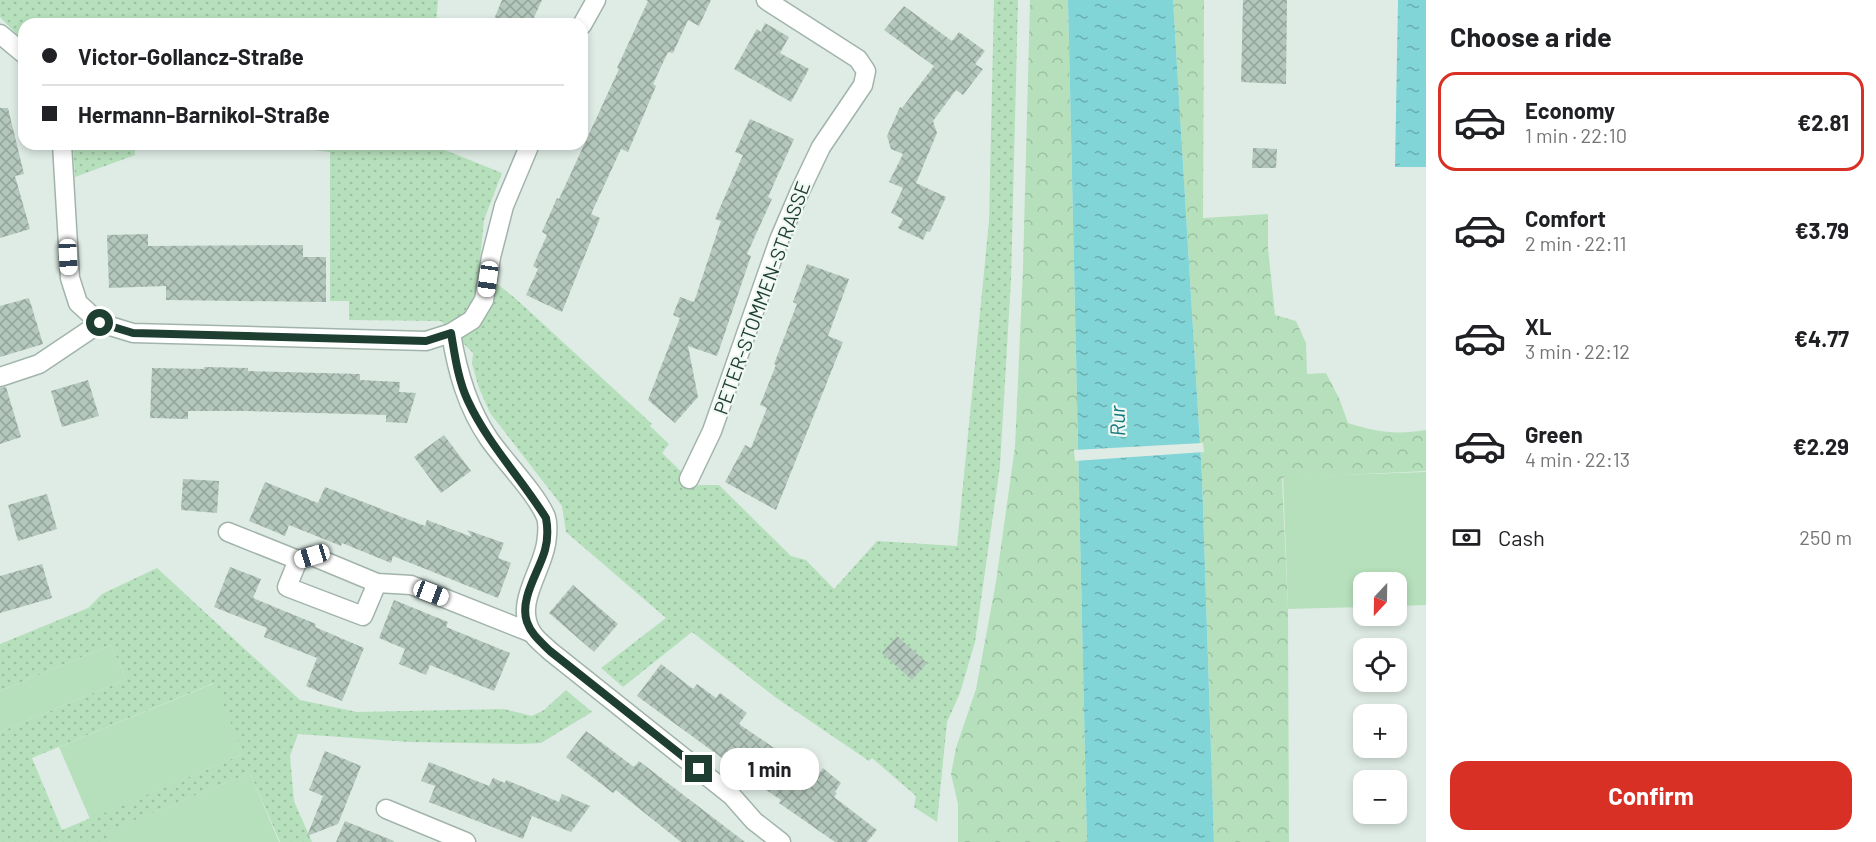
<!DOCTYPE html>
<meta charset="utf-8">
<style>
:root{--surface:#fff;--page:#f2f2f2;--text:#202124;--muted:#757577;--line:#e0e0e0;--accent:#d93025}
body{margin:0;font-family:Barlow,sans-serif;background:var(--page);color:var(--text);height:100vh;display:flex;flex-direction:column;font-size:22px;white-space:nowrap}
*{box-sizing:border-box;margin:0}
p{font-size:20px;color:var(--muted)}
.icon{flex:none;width:33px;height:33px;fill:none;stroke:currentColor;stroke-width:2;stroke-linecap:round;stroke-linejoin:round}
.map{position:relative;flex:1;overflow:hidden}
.side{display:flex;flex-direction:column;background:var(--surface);width:450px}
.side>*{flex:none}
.banner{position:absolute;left:18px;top:18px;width:570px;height:132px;border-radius:18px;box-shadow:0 3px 9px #0003;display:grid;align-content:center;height:132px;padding:0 24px;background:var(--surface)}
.needle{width:39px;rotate:202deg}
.buttons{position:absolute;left:1353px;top:572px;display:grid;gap:12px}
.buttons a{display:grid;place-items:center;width:54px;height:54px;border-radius:12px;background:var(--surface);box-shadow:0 3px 9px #0003;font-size:30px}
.end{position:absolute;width:27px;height:27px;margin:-14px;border:8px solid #1e3e31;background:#fff;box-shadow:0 0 0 3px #fff}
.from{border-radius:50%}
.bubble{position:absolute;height:42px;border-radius:18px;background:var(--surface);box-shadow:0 3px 9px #0003;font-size:20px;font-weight:700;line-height:42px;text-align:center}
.car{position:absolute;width:18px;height:36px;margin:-18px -9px;border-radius:8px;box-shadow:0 0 4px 2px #0007;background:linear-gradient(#fff 24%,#345 0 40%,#fff 0 76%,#345 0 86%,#fff 0)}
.banner b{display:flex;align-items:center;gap:21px;height:57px;font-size:22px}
.banner b+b{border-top:2px solid var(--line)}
.banner i{width:15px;height:15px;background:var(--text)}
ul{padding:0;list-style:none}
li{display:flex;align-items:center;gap:18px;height:99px;margin:0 12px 9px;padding:0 12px;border:3px solid transparent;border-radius:18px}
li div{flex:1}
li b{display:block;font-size:22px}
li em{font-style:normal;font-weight:700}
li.selected{border-color:var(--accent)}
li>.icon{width:54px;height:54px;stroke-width:1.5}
h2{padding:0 24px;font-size:27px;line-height:72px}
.pay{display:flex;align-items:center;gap:15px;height:66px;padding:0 24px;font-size:22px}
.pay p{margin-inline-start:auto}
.action{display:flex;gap:12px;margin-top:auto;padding:12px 24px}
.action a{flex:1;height:69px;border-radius:18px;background:var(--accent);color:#fff;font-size:24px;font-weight:700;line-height:69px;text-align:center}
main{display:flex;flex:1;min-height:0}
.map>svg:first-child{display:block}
.grass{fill:url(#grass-dots);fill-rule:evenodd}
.forest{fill:url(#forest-crowns)}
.garden{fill:#b6e0bc}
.water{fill:url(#water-ripples)}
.pier{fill:#dfece5}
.building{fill:url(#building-cross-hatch)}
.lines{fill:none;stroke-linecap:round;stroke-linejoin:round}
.minor-casing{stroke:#a1b4ab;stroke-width:21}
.minor{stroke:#fff;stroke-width:18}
.route{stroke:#1e3e31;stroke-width:8}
.labels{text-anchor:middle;stroke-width:4.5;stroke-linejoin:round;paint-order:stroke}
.street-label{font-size:20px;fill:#1e3e31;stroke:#f0f8f3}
.water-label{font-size:21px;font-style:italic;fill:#137b7f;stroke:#f0f8f3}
</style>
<main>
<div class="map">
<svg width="1426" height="842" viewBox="0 0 1426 842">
<defs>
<pattern id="grass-dots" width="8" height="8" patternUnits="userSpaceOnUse" patternTransform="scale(1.5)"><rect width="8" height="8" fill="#b6e0bc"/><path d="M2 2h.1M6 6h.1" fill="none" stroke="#9cc1a2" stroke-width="1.8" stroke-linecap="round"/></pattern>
<pattern id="forest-crowns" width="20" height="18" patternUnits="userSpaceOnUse" patternTransform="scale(1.5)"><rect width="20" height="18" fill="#b6e0bc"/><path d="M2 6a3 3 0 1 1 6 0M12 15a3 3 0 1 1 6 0" fill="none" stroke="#9cc1a2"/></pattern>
<pattern id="water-ripples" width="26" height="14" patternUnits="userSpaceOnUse" patternTransform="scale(1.5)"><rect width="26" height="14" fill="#81d5d7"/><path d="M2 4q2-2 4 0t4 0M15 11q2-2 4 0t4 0" fill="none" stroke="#69aeaf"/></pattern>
<pattern id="building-cross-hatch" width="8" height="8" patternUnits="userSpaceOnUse" patternTransform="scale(1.5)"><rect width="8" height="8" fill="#b4c7bd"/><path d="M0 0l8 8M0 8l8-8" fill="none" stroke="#92a39a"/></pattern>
</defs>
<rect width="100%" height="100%" fill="#dfece5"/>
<g class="grass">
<path d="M0 0H438L436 24H24V42L0 17Z"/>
<path d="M994 0H1018L1011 280 1000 466 975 642 960 693 947 722 937 822 914 807 916 796 872 758 869 761 775 697 692 632 623 687 601 668 666 618 566 532 562 506 490 413 479 388 472 364 473 353 441 321 349 320V301H330V152L279 146 280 144H430L502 173 484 220 479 269 516 299 652 424 650 426 669 444 662 453 695 485H719L791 556 806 560 834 589 877 541 957 546 989 221Z"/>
<path d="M73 144H135V155L75 177Z"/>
<path d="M157 568 300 700 357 712 504 709 532 716 544 710 566 690 592 712 541 743 520 744 409 742 298 734 290 756 294 801 312 842H280L250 773 106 832 110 842H0V732L126 679 111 645 0 691V644L88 608 102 594ZM214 683 243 754 62 830 32 758Z"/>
</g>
<g class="forest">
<path d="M1030 0H1068L1087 842H958V804L951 774 956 748 976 689 996 582 1015 447 1023 268Z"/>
<path d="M1173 0H1204L1203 218 1268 214V248L1275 315 1296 321 1306 343 1307 374 1326 373 1339 398 1348 423C1377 432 1395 435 1426 430V471L1282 478 1288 609 1289 842H1214L1202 477Z"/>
</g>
<g class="garden">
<path d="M1426 472V605L1397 606 1396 582H1364L1363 607 1288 609 1283 477Z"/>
<path d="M111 645 126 679 0 732V691Z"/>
<path d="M215 683 243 754 90 819 59 747Z"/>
<path d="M250 773 279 842H110L105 832Z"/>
</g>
<g class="water">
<path d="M1068 0H1173L1202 477 1214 842H1087Z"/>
<path d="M1398 0H1426V167H1395Z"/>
</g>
<path class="pier" d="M1203 443 1204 452 1075 461 1074 450Z"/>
<g class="building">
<path d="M502 0H542L531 24H492Z"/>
<path d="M646 0H711L699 26 688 20 673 53 668 52 653 84 656 86 628 152 621 149 591 214 600 218 562 312 526 295 538 269 533 266 547 235 542 232 557 198 559 199 619 69 617 68 648 1Z"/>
<path d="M1243 0H1287L1286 84 1241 82Z"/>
<path d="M904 6 952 41 959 32 985 51 975 64 983 69 963 95 956 90 933 121 937 133 916 183 946 197 930 232 927 231 923 240 898 228 903 219 891 213 903 188 889 182 903 154 891 149 887 136 900 107 902 108 934 66 884 30Z"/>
<path d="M765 23 789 37 780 53 809 69 791 102 734 69 757 29 761 32Z"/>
<path d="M0 108H8L24 174 15 176 30 229 0 238Z"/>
<path d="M750 119 794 139 768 197 772 199 747 254 751 256 717 356 688 346 698 397 675 423 648 400 680 318 673 315 680 297 694 302 721 221 715 219 743 155 735 152Z"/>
<path d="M1253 148 1277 149 1276 168H1252Z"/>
<path d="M148 234V246L303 245V257H326V302L166 300V286L109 288 107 235Z"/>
<path d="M807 264 849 279 828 336 843 342 776 510 725 482 745 445 751 448 767 408 760 405 776 365 774 364 797 304 793 302Z"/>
<path d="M29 298 43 344 0 357V306Z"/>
<path d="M204 367 248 368V371L360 374V380L400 382 399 392 416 393 407 423 386 422V415L247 411H188V419L150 418 152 368 204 369Z"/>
<path d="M88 380 99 416 62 427 51 391Z"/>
<path d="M6 387 21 437 0 444V388Z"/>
<path d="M444 435 471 471 441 493 414 457Z"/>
<path d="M183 479 219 481 217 513 181 510Z"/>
<path d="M265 482 318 503 325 487 425 526 427 520 472 537 467 530 504 543 498 558 511 563 498 598 393 556 391 563 342 543 341 546 289 525 285 536 249 521Z"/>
<path d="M47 494 57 529 18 541 8 505Z"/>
<path d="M42 564 52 598 0 613V576Z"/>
<path d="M230 567 261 579 253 598 316 624 315 627 364 648 342 701 306 686 317 658 264 637 267 628 214 607Z"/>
<path d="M573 585 618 624 594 652 549 613Z"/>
<path d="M394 600 448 622 446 627 510 653 494 691 430 665 426 675 399 664 405 649 379 638Z"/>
<path d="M897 636 927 663 912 680 882 653Z"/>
<path d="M661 664 693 689 697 684 716 698 720 693 747 713 739 724 817 777 823 768 841 783 835 792 837 793 834 797 877 830 867 842H835L779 803 781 800 732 767 733 766 637 696Z"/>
<path d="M586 731 634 767 639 761 745 842H681L616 790 613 793 566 757Z"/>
<path d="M325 751 361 766 338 824 307 836 323 796 309 790Z"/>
<path d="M429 762 489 786 493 778 505 783 506 780 559 802 562 794 590 806 571 832 532 816 523 839 429 802 435 786 421 781Z"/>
<path d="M345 821 394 841 393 842H336Z"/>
</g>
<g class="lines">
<defs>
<g id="minor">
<path d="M582 25 596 0"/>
<path d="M0 34 24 54"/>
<path d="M62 144 70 278 78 303 100 323 133 333 426 341 451 333 472 320 484 300 491 257 504 206 530 144"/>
<path d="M451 333C457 371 467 407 489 439 505 462 536 493 546 517 549 526 547 536 546 544 541 573 515 603 531 631 535 639 544 645 550 651L732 796 754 821 781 842"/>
<path d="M0 377 39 364 100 323"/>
<path d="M689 479 712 431 779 240 800 191 821 147 863 85 866 71 858 59 766 0"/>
<path d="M228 532 298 560 312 556 377 583 411 585 532 633"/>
<path d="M298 560 287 587 363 616 377 583"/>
<path d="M386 809 466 842"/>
</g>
</defs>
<use href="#minor" class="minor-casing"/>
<use href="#minor" class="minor"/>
</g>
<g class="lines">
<path class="route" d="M100 323 133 333 426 341 451 333C455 356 458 380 468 401 488 444 521 478 546 518 548 529 548 539 545 550 539 572 519 599 527 622 531 634 541 642 550 651L699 769"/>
</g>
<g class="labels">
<g class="street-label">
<text transform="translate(762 298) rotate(-70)" y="7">PETER-STOMMEN-STRASSE</text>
</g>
<g class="water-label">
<text transform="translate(1118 421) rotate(-91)" y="7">Rur</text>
</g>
</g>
</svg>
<div class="buttons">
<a><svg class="needle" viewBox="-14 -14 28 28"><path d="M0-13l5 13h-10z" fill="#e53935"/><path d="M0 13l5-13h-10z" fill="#757577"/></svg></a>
<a><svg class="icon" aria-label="locate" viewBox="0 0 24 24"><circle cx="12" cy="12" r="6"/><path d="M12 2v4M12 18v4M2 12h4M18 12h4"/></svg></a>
<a>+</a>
<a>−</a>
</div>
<i class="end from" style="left:100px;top:323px"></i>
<i class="end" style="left:699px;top:769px"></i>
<div class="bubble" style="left:720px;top:748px;width:99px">1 min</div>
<i class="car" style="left:68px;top:257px;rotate:177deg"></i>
<i class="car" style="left:488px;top:279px;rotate:188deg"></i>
<i class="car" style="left:312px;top:556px;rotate:253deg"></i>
<i class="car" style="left:431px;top:593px;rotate:111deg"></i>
<div class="banner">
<b><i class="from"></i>Victor-Gollancz-Straße</b>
<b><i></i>Hermann-Barnikol-Straße</b>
</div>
</div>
<section class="side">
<h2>Choose a ride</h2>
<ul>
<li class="selected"><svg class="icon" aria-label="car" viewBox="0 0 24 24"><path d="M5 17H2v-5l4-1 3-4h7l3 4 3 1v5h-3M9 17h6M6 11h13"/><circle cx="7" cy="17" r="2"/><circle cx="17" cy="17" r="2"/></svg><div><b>Economy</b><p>1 min · 22:10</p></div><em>€2.81</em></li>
<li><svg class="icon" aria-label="car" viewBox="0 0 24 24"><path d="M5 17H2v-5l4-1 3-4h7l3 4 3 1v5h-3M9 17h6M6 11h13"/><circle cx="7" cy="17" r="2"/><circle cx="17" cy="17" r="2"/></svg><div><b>Comfort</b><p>2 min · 22:11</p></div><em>€3.79</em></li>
<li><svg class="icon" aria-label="car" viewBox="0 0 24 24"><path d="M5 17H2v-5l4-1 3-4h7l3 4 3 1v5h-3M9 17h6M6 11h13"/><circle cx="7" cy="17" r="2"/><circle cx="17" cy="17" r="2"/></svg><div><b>XL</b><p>3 min · 22:12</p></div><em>€4.77</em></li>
<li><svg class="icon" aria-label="car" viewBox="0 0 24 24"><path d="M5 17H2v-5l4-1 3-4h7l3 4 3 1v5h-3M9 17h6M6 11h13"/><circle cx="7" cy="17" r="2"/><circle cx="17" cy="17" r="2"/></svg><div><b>Green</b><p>4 min · 22:13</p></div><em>€2.29</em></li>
</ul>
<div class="pay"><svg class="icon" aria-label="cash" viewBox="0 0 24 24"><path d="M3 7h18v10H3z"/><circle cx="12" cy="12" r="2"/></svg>Cash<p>250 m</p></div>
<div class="action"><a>Confirm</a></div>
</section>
</main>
